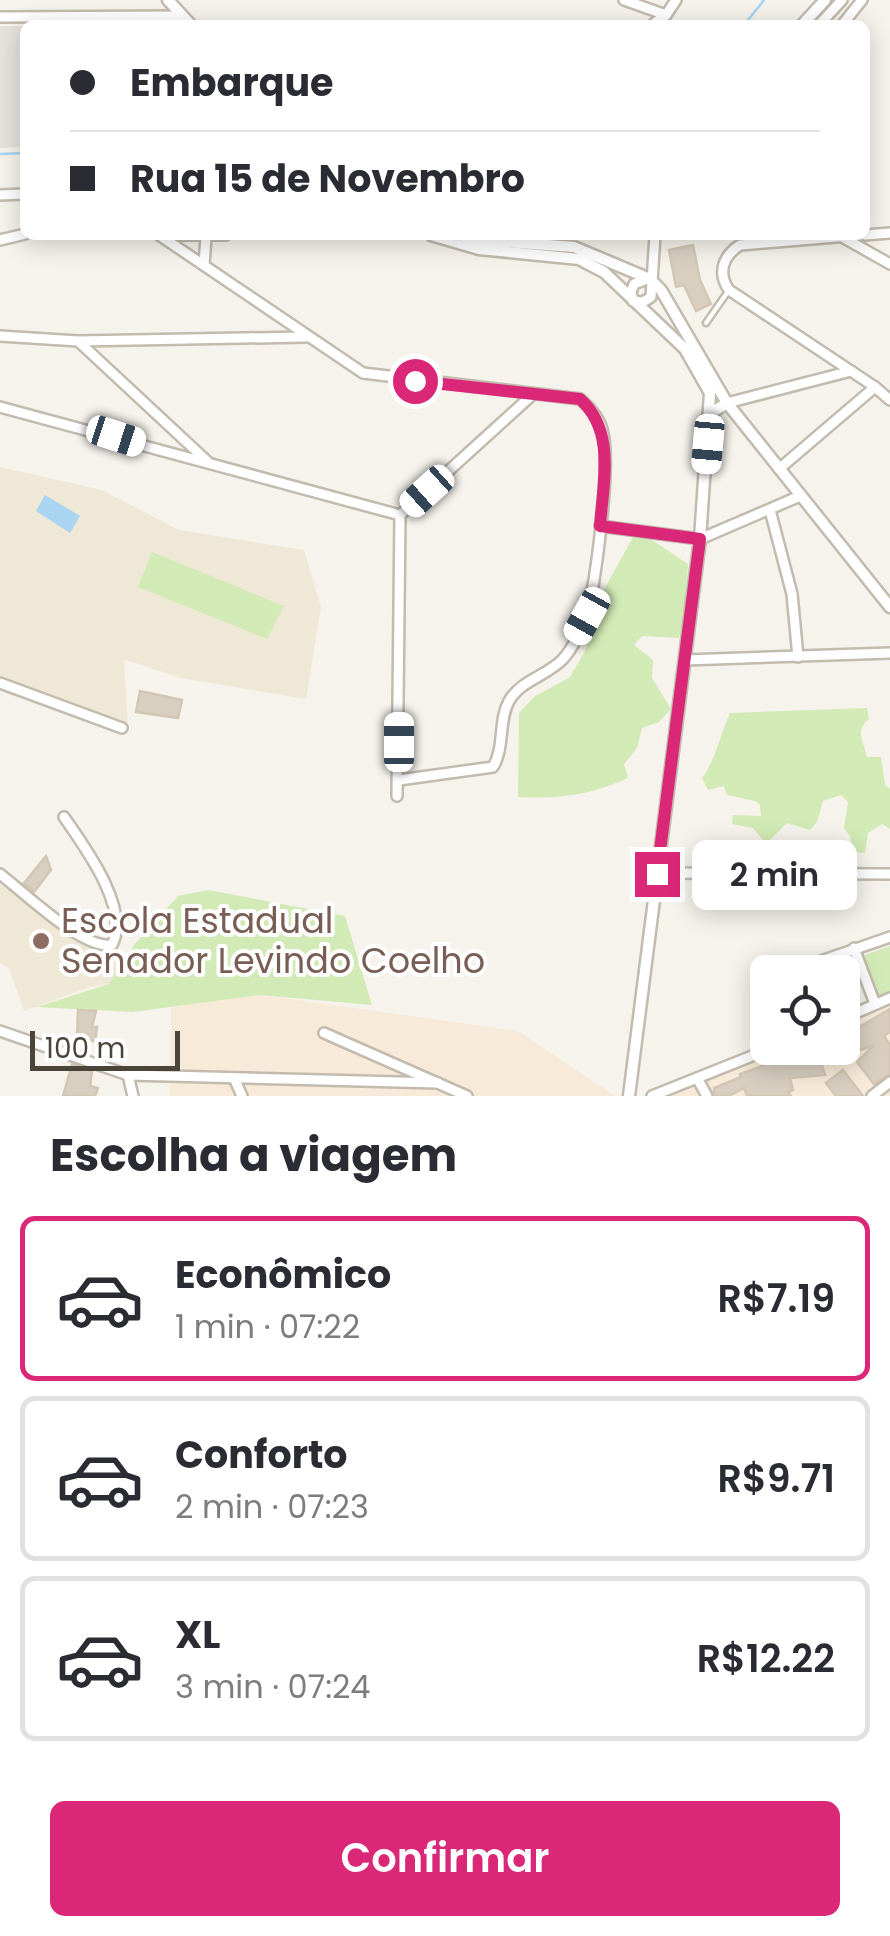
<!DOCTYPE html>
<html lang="pt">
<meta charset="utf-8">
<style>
:root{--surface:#fff;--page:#f7f7f7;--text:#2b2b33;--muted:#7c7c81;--line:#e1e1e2;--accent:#db2777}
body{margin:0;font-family:Poppins,sans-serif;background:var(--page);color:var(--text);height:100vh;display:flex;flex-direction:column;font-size:38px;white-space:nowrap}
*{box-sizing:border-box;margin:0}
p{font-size:32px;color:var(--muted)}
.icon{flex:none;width:55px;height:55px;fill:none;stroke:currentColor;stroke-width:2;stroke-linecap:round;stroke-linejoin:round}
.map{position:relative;height:1096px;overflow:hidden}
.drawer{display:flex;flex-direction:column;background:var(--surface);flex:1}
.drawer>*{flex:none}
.hud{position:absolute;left:20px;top:20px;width:850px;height:220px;border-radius:15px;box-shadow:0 5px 25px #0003;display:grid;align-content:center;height:220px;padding:0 50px;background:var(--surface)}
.controls{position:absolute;left:750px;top:955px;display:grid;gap:20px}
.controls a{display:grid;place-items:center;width:110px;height:110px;border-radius:15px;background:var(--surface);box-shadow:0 5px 25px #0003;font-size:50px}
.scale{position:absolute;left:30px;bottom:25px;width:150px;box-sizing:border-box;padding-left:10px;border:5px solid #4b4439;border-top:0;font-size:28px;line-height:35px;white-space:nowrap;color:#4b4439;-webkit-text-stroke:8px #fff;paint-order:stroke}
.end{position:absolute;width:45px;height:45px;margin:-22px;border:12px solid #db2777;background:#fff;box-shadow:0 0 0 5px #fff}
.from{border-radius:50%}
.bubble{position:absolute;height:70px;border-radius:15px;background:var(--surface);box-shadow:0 5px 25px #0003;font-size:32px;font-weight:600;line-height:70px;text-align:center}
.car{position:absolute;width:30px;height:60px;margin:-30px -15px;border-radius:12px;box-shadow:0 0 8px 2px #0007;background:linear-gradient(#fff 24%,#345 0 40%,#fff 0 76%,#345 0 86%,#fff 0)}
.hud b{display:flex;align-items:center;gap:35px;height:95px;font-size:38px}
.hud b+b{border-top:2px solid var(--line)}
.hud i{width:25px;height:25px;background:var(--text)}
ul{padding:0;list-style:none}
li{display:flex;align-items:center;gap:30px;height:165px;margin:0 20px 15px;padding:0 30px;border:5px solid var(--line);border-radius:15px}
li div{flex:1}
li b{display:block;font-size:38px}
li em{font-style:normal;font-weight:600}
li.active{border-color:var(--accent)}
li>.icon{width:90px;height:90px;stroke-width:1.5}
h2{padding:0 50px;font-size:45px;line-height:120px}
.action{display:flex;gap:20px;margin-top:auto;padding:20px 50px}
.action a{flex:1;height:115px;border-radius:15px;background:var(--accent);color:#fff;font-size:40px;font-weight:600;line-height:115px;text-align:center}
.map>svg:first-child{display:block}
.commercial{fill:#f7ead8}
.industrial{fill:#e6e2dd}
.education{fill:#efe8d6}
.green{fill:#d2eab5}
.water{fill:#a9d4f2}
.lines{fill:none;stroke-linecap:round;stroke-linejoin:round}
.stream{stroke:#a9d4f2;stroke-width:2.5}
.building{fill:#d8cfc1;stroke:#d3c7b4;stroke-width:2.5}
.service-casing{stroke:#c2bbae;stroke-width:9}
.minor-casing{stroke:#c2bbae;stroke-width:14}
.tertiary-casing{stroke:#c2bbae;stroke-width:15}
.service{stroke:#fff;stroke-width:4}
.minor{stroke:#fff;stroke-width:9}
.tertiary{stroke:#fff;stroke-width:10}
.route{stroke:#db2777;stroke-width:12}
.education-dot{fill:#8d6e63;stroke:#fff;stroke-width:4}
.labels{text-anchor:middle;stroke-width:8;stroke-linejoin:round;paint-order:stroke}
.education-label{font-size:35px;fill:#785e54;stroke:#fff;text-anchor:start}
</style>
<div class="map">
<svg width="890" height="1096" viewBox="0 0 890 1096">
<rect width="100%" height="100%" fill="#f6f3ec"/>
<g class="commercial">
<path d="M247 993 518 1031 615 1096H170L171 1008Z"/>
<path d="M890 1001V1096H665L781 1048H842L843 1022Z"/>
</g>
<path class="industrial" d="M0 26H25V147L0 148Z"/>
<g class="education">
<path d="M0 467 102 490 179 530 304 550 321 607 306 699 181 678 124 659 128 727 0 677Z"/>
<path d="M0 884 96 950 97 959 120 962 118 982 87 988 24 1011 9 968 0 963Z"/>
</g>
<g class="green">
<path d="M637 530 688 564 685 607 679 638 642 636 634 645 653 660 652 678 671 709 659 722 642 728 637 748 624 764 628 778C591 795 559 799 518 797L519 713 534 697 570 677 585 651 606 586Z"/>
<path d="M152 552 284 606 267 639 138 587Z"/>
<path d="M867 708 869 719C854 731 864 742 867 757H881L885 785 890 789V829L882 824 868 833 865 853 853 852 850 836 844 828 848 802 841 795 823 801 817 822 810 830 787 823 766 844 753 828 732 824 733 815 761 816 760 805 755 801 727 795 724 786 708 790 702 778C716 759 720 735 730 713Z"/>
<path d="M208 890 345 916 372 1005 260 995 133 1012 37 1007 109 984 135 944 178 896Z"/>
<path d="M890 946V992L880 998 862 956Z"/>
</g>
<path class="water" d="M45 495 80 516 70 533 36 511Z"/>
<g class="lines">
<g class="stream">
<path d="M744 25 764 0"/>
<path d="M0 154 25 153"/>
</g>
</g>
<g class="building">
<path d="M693 245 700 280 711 304 696 311 684 285 676 287 669 250Z"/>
<path d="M140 691 182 700 178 718 136 712Z"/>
<path d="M46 856 51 870 34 892 24 883Z"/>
<path d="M890 1009V1032L884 1036 890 1045V1074L874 1084 857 1062 874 1045 861 1050 851 1032Z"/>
<path d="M78 1010 96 1011 92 1027H97L95 1041H77Z"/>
<path d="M812 1048H826L830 1060 821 1063 825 1075 790 1078 793 1090 788 1092 791 1096H747L744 1088 729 1096H715L714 1088 741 1077 740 1074Z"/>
<path d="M72 1064 92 1071 90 1086 98 1088 95 1096H63Z"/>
<path d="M843 1070 863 1096H836L826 1083Z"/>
</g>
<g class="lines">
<defs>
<path id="service" d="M706 323 729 290"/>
<g id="minor">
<path d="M624 0 666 15"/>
<path d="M0 17 182 16"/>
<path d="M652 25 666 15 676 0"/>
<path d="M819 25 842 0"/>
<path d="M842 25 862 0"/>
<path d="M0 195 25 194"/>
<path d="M159 235 363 373 580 399C590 408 598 416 602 429 612 463 596 575 588 612 585 625 572 649 563 659 547 676 521 680 509 701 498 721 505 747 493 767L399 780"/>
<path d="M176 235H226"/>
<path d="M860 235 740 245C723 256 717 273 729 290L875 387 890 400"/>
<path d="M865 235 890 233"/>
<path d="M844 238 890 264"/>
<path d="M0 240 25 234"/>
<path d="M204 265 206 237"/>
<path d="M647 279 634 284 631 292 633 301 643 302 651 297 655 235"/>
<path d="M0 336 78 341 305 337"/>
<path d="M78 341 208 462"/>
<path d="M727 403 851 371"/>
<path d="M0 407 400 515 397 796"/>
<path d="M779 469 875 387"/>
<path d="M770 510 792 594 798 657"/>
<path d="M400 515 531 396"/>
<path d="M600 526 700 539 800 496"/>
<path d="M685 660 890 653"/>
<path d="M0 683 122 728"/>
<path d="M657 873 890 874"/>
<path d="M0 874C25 893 82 949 112 945 131 909 84 846 64 817"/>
<path d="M854 948 875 1004"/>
<path d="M789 972 890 937"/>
<path d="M768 981 764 987 768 996"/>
<path d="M842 1019 890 998"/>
<path d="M0 1031 128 1075 438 1083"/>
<path d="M324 1033 467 1096"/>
<path d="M128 1075 133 1096"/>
<path d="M234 1078 242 1096"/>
<path d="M697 1078 707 1096"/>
<path d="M652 1096 772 1048"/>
<path d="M872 1096 890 1082"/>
</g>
<g id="tertiary">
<path d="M168 0 191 25"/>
<path d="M802 25 825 0"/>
<path d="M431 235 479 249 579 259 604 272 685 349 710 393 700 539 629 1096"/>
<path d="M462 235 479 240 574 247 650 279 661 290 727 403"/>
<path d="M711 413 727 403 890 607"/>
</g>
</defs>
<use href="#service" class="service-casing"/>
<use href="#minor" class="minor-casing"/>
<use href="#tertiary" class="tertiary-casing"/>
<use href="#service" class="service"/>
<use href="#minor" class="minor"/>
<use href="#tertiary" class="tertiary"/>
</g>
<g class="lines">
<path class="route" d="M415 381 580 399C616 431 603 482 600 526L700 539 657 874"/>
</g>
<circle class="education-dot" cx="41" cy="941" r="10"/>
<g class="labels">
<g class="education-label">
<text x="61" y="933">Escola Estadual<tspan x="61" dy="40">Senador Levindo Coelho</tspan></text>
</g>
</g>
</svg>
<div class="controls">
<a><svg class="icon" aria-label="locate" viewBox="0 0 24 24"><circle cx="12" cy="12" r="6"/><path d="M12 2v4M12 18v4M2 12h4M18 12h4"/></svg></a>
</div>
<div class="scale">100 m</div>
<i class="end from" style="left:415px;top:381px"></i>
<i class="end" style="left:657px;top:874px"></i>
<div class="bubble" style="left:692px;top:840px;width:165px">2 min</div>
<i class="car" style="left:116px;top:436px;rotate:108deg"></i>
<i class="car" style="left:708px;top:444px;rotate:185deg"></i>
<i class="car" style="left:427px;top:491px;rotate:228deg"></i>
<i class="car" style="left:587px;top:616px;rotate:209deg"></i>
<i class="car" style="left:399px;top:742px;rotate:0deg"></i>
<div class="hud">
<b><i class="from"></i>Embarque</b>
<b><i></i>Rua 15 de Novembro</b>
</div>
</div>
<section class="drawer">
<h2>Escolha a viagem</h2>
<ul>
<li class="active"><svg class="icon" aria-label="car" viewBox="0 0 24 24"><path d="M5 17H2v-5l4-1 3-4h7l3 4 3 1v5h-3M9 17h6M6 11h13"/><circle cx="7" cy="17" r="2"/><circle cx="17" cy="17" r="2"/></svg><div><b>Econômico</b><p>1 min · 07:22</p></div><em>R$7.19</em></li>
<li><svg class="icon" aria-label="car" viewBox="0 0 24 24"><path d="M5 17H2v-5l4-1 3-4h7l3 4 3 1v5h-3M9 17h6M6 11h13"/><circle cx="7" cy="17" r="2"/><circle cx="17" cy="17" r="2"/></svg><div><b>Conforto</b><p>2 min · 07:23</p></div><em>R$9.71</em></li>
<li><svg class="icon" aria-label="car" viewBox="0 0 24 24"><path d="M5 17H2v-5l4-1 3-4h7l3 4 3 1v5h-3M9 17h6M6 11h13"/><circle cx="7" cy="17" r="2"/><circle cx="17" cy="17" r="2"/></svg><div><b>XL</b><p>3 min · 07:24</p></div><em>R$12.22</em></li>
</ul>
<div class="action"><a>Confirmar</a></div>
</section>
